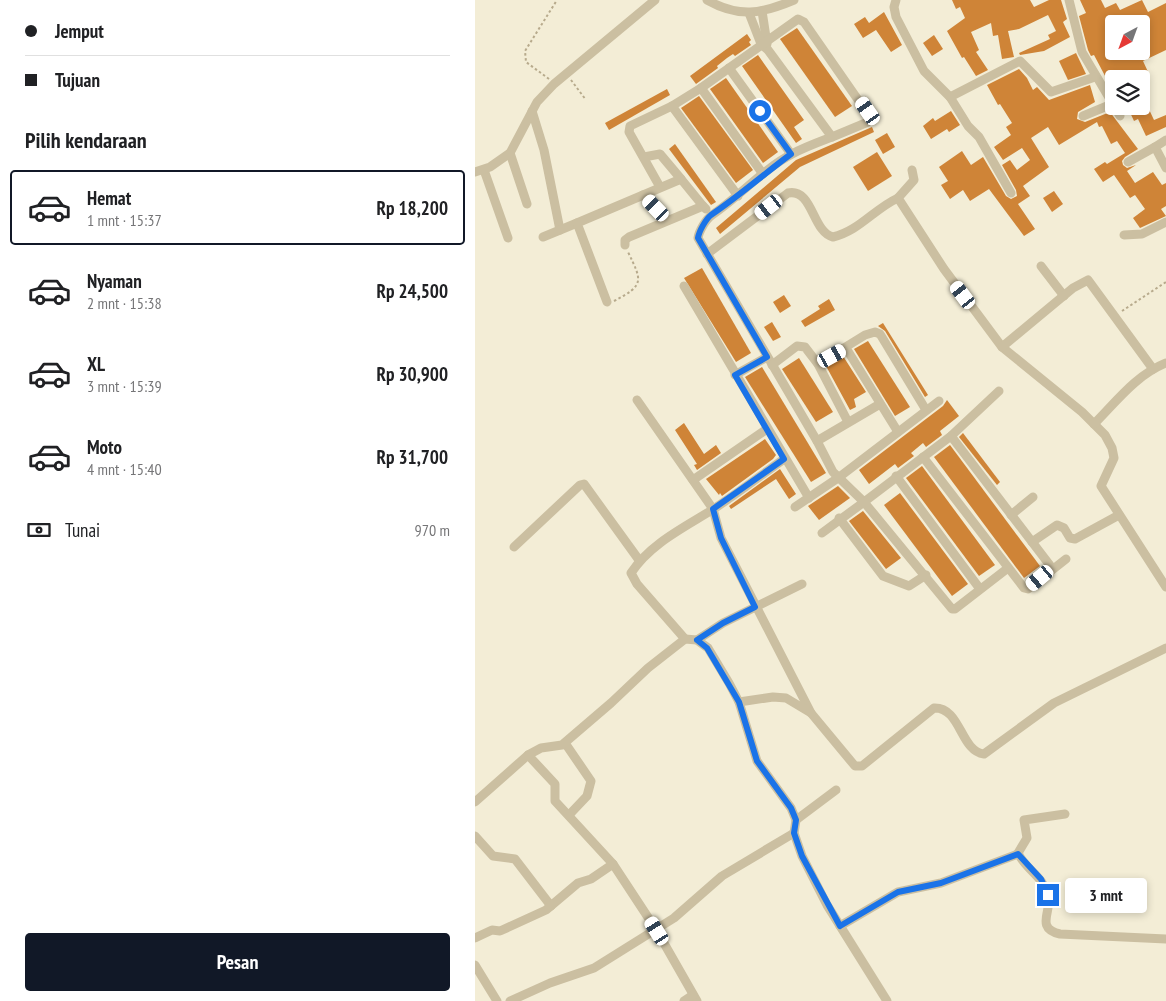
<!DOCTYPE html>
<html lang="id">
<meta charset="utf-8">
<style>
:root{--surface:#fff;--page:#f6f6f6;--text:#202124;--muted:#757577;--line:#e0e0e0;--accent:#111827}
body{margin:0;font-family:"PT Sans Narrow",sans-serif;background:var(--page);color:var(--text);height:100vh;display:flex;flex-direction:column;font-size:19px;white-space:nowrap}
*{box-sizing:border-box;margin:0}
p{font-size:16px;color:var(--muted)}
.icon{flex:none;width:28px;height:28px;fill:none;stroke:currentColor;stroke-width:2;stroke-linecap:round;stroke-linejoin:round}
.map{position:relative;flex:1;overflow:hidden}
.side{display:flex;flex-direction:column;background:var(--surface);width:475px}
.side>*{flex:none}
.guide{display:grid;align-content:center;height:110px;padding:0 25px;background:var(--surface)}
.needle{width:32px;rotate:221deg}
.tools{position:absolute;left:630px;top:15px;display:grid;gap:10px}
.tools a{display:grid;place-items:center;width:45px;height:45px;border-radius:5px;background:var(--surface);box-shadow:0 2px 8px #0003;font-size:25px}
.end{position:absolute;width:22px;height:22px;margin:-11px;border:6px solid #1a73e8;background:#fff;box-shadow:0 0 0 2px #fff}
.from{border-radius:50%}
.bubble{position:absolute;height:35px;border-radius:5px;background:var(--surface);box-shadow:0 2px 8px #0003;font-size:16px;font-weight:700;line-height:35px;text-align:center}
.car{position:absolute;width:15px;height:30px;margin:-15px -8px;border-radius:6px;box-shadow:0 0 4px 1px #0007;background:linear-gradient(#fff 24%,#345 0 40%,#fff 0 76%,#345 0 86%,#fff 0)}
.guide b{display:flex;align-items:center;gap:18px;height:48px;font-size:19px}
.guide b+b{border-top:1px solid var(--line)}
.guide i{width:12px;height:12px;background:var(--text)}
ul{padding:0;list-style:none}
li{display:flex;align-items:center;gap:15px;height:75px;margin:0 10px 8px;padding:0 15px;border:2px solid transparent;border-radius:5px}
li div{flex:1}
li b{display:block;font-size:19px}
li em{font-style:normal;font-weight:700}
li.active{border-color:var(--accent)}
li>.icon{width:45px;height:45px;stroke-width:1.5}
h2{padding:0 25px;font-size:22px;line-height:60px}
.pay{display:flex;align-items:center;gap:12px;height:55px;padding:0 25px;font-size:19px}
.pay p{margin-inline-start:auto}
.action{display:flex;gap:10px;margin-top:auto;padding:10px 25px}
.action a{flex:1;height:58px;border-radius:5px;background:var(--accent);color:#fff;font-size:20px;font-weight:700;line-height:58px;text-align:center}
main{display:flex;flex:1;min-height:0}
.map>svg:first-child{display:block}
.building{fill:#cf8437;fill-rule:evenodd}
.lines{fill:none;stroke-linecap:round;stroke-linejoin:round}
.path{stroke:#b7aa8c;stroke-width:2;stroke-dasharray:2.5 2.5;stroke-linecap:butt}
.minor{stroke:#cbbfa1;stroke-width:9}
.route{stroke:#1a73e8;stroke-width:6}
</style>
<main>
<section class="side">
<div class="guide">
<b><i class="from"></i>Jemput</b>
<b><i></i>Tujuan</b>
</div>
<h2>Pilih kendaraan</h2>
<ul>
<li class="active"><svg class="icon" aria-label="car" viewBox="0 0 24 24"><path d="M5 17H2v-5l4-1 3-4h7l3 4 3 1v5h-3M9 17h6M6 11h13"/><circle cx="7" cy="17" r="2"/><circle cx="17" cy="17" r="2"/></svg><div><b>Hemat</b><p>1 mnt · 15:37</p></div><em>Rp 18,200</em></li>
<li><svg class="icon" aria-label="car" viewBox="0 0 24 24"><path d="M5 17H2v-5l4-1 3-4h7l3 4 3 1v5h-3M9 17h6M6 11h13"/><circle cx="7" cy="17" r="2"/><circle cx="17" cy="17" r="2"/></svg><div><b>Nyaman</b><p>2 mnt · 15:38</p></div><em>Rp 24,500</em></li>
<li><svg class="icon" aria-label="car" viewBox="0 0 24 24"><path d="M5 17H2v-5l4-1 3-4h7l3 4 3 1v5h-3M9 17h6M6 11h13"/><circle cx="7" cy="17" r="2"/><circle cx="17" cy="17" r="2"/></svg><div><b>XL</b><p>3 mnt · 15:39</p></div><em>Rp 30,900</em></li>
<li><svg class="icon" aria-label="car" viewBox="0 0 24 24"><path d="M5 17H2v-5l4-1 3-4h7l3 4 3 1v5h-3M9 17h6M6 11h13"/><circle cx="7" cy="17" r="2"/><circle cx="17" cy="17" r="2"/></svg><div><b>Moto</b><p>4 mnt · 15:40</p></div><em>Rp 31,700</em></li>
</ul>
<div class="pay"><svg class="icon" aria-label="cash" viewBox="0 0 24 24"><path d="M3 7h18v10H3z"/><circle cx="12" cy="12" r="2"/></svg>Tunai<p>970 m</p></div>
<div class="action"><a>Pesan</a></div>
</section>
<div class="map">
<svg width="691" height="1001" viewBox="0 0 691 1001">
<rect width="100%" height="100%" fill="#f3edd6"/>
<g class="building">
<path d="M477 0H555L559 7 574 0H586L592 19 588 22 595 37 569 51 545 55 544 53 575 39 573 35 581 31 573 15 544 29 533 31 539 57 527 59 523 35 518 36 516 23 496 32 504 50 501 52 513 70 501 76 489 57 487 58 472 31 490 18 485 7 481 9Z"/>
<path d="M605 0H626L630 8 641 3 645 10 667 0 673 12 691 3V50L668 61 674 74 663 79H639V93L619 55 616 56 613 50 604 16 611 13ZM639 24H666V51H639Z"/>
<path d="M409 12 427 45 416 52 401 30 388 38 379 24 390 17 394 23Z"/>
<path d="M322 28 377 106 360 117 305 39Z"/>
<path d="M272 34 276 40 274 42 276 45 260 56 258 54 252 58 242 66 243 68 221 84 215 76Z"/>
<path d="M459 35 468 49 457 56 448 43Z"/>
<path d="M601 53 611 74 593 80 584 61Z"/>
<path d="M283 55 329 120 319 127 327 139 321 143 267 66Z"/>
<path d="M544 69 552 78 558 90 562 87 574 100 615 85 620 102 603 112 602 119 610 122 635 112 663 149 650 157 647 161 648 165 652 168 661 165 652 171 660 183 678 172 687 185 691 183V206L686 209 691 216 665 228 658 218 670 209 660 195 655 198 639 175 628 182 619 169 630 162 632 164 650 153 642 141 636 144 627 126 624 127 622 122 584 145 573 127 556 138 574 167 548 186 555 196 543 204 560 229 549 236 514 189 495 201 488 190 475 199 466 185 473 181 464 167 487 151 496 165 508 157 531 196 536 199 542 196 541 190 527 165 535 160 542 170 555 160 547 148 528 160 519 147 536 135 531 127 537 123 525 104 523 105 512 85Z"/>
<path d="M251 78 303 152 288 163 235 89Z"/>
<path d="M192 89 195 95 134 130 130 123Z"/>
<path d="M224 96 278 170 261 183 206 108Z"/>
<path d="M671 103 679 120 691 115V127L671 136 663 119 659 121 652 106H666Z"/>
<path d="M476 111 485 125 474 132 472 129 456 139 448 126 458 118 460 121Z"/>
<path d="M397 127 399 132 325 167 245 234 241 228 321 160Z"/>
<path d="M412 133 420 147 408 154 400 140Z"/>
<path d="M200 144 241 202 236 205 194 149Z"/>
<path d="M402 152 417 176 393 191 378 167Z"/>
<path d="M579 191 588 204 577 212 568 198Z"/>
<path d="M227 268 276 353 261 362 209 278Z"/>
<path d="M309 295 316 306 305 313 298 302Z"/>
<path d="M354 299 360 310 330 327 326 321 345 309 343 306Z"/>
<path d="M297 322 306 337 298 341 289 327Z"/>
<path d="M408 323 453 395 450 397 410 331 403 326Z"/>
<path d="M393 341 435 407 420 416 379 349Z"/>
<path d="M368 356 391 392 379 399 381 407 375 410 351 366Z"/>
<path d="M324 358 358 412 341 422 307 369Z"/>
<path d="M287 367 351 473 336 482 270 377Z"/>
<path d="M472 400 484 416 465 431 467 435 451 447 448 443 436 453 439 456 423 468 420 464 394 484 384 470 468 406Z"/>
<path d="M209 423 229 454 241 445 246 453 222 470 219 465 222 464 200 430Z"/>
<path d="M488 433 525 482 522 485 484 437Z"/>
<path d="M290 439 301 455 298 459 247 496 245 493 244 495 231 479Z"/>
<path d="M475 445 565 566 549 578 459 457Z"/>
<path d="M447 466 520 565 504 576 431 478Z"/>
<path d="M305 469 321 494 314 499 301 479 256 509 254 506Z"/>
<path d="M363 486 375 498 344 520 333 506Z"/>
<path d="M425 493 493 584 477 596 409 505Z"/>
<path d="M388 511 426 558 411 569 374 521Z"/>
</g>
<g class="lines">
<g class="path">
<path d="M74 79 51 62 50 51 82 0"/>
<path d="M96 80 111 100"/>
<path d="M139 301C170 285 167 281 153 252"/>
<path d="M647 311 691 282"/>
</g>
<g class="minor">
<path d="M232 0C264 18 286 14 319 0"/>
<path d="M421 0 419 7 421 17 449 71 475 97 493 126 504 137 536 193"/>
<path d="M594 0 607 52 645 116"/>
<path d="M287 11 292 44"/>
<path d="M274 13 286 44 293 50 357 137C344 142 330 147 317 154 288 169 264 197 237 215 231 219 224 231 223 238L342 441 358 472 389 502 476 436 524 391"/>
<path d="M254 68 316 154"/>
<path d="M226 88 288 174"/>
<path d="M475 97 545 61 576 92 620 77"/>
<path d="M197 106 263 196"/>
<path d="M57 111 69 150 85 230"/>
<path d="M608 116 637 104"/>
<path d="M691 140 680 147 691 168"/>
<path d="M35 153 52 204"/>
<path d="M169 157 185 154 206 179"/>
<path d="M653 162 680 147"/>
<path d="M9 170 33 238"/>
<path d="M437 170 439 180 423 198 469 269 527 347 607 412 630 435 637 448 639 458 626 486 691 587"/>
<path d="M0 172 15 167 35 153 62 102 79 84 180 0"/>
<path d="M185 187 154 132 155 126 197 106 226 88 323 19 329 22 395 117 393 122 357 137"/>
<path d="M168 195 193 220"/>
<path d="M649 235 667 234 691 222"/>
<path d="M68 237 102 223"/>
<path d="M150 245V240L154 237 228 206 231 209"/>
<path d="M232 254 313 193C338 188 337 232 358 237 384 231 399 209 423 198"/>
<path d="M566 266 589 296"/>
<path d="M209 286 334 498"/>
<path d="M132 302 102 223 206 179 228 206"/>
<path d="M527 347 598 288 613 280 678 369"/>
<path d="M371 348 423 432"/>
<path d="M343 364 390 335 400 332 405 334 451 410"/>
<path d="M297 365 322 346 330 347 343 364 373 422"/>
<path d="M260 375 292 357"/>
<path d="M162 400 238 509 246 538 336 713 380 766H387L459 708C486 707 485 751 509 754L579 703 691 648"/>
<path d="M619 424C641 402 661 375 691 363"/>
<path d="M476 436 577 568"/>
<path d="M342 441 405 404"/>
<path d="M448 457 549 588 553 589 591 559"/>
<path d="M421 476 505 589"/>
<path d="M218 480 292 429"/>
<path d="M320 507 363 478 464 401"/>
<path d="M536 515 558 497"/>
<path d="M364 518 408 576 434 586 451 575"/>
<path d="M347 533 389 502 477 609H480L533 568"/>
<path d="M557 542 582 525 589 528 595 538 600 539 644 515"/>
<path d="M39 547 105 485 109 484 164 560"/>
<path d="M210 639 162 584 156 573C175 544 208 528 237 510 262 494 285 476 309 459"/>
<path d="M222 640 248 623 327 584"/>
<path d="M264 702 298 697 311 698 336 713"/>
<path d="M90 743 116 781 112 796 94 815"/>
<path d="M53 755 80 784V801L138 864 182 931 222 1001"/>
<path d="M0 802 53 755 66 748 87 745 136 703 173 668 210 639 222 640 233 648 254 683 264 702 282 761 316 808 321 820 319 833 327 856 352 905 412 1001"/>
<path d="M590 814 549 820 552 838 543 853C550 869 568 876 573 895 578 910 559 928 585 934L691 939"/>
<path d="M321 820 361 790"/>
<path d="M0 836 18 856 40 859 76 906"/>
<path d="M365 926 423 892 466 883 543 854"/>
<path d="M0 938 17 930 25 931 71 910 103 883 116 879 138 864"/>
<path d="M0 965 22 1001"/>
<path d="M35 1001 75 983 119 968 199 918 247 876 319 833"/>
<path d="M209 1001 218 995"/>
</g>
</g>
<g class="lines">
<path class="route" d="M285 111 316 154C289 174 264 196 236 215 231 219 224 231 223 238L292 357 260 375 309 459 238 509 246 538 280 607 248 623 222 640 232 648 264 702 282 761 316 808 321 820 319 833 327 856 365 926 423 892 466 883 543 854 566 879 573 895"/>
</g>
</svg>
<div class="tools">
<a><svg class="needle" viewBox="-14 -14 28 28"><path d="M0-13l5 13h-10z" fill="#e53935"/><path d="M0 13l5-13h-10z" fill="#757577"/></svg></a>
<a><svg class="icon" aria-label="layers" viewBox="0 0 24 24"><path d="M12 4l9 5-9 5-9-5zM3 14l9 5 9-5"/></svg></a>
</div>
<i class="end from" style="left:285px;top:111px"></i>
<i class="end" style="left:573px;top:895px"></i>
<div class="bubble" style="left:590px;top:878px;width:82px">3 mnt</div>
<i class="car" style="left:393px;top:111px;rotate:325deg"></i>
<i class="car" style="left:294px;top:207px;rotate:232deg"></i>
<i class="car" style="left:181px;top:208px;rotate:316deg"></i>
<i class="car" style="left:488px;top:295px;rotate:323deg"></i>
<i class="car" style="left:357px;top:356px;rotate:61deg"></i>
<i class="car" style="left:565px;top:578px;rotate:230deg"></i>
<i class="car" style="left:182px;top:931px;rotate:328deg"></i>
</div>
</main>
